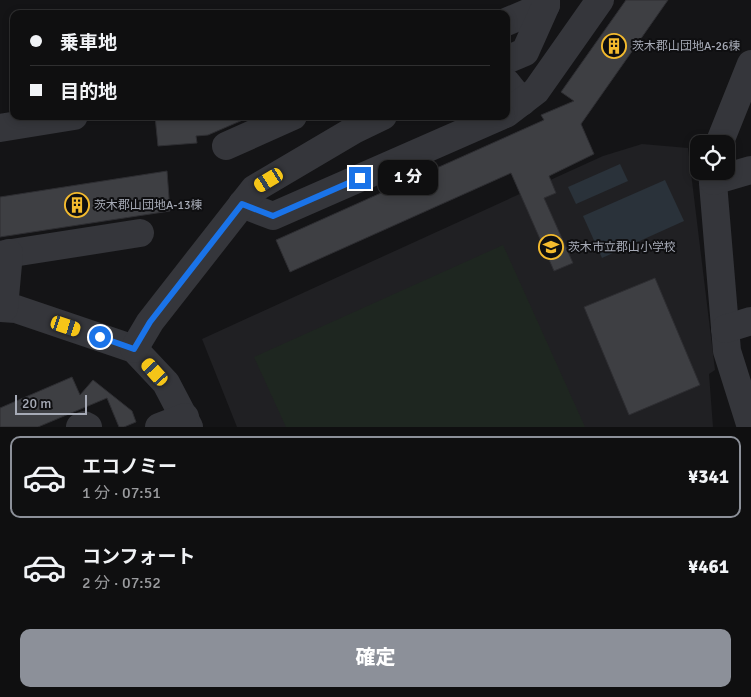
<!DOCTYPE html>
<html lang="ja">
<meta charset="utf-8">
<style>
:root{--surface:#0f0f10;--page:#1d1d1e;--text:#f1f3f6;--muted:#9b9c9f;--line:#2f2f30;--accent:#8c9099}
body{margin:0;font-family:Signika,"Noto Sans JP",sans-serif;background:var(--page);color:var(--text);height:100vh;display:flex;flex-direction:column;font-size:19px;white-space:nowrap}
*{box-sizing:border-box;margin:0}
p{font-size:16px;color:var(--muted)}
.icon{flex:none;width:28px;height:28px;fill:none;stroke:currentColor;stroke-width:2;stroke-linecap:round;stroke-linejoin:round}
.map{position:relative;height:427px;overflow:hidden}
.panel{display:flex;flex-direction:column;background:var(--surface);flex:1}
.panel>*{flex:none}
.hud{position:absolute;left:10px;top:10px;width:500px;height:110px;border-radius:10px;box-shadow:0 2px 8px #0003,0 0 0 1px var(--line);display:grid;align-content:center;height:110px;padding:0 20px;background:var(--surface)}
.tools{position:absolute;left:690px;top:135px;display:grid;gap:10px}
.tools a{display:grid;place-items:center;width:45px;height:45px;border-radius:10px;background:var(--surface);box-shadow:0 2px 8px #0003,0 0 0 1px var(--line);font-size:25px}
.scale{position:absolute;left:15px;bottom:12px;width:72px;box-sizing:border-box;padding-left:5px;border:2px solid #a6aab6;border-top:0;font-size:14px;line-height:18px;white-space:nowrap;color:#a6aab6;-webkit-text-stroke:4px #0f0f11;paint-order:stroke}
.end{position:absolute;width:22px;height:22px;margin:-11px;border:6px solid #1a73e8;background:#fff;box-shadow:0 0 0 2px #fff}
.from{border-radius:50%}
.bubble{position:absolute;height:35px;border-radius:10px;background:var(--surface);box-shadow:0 2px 8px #0003,0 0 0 1px var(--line);font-size:16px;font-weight:800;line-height:35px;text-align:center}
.car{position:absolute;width:15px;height:30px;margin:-15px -8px;border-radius:6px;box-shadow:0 0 4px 1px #0007;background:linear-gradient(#f5c518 24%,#345 0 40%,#f5c518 0 76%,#345 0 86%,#f5c518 0)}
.hud b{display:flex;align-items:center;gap:18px;height:48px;font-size:19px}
.hud b+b{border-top:1px solid var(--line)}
.hud i{width:12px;height:12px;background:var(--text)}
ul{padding:9px 0 0;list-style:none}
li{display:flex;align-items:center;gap:15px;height:82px;margin:0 10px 8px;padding:0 10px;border:2px solid transparent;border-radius:10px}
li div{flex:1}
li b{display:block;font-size:19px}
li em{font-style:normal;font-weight:800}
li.current{border-color:var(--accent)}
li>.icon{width:45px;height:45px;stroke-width:1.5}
.button{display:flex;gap:10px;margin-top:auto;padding:10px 20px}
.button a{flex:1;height:58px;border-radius:10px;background:var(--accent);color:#fff;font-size:20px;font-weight:800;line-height:58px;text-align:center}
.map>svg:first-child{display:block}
.built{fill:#202023}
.green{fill:#1e2620}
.water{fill:#2a323a}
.building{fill:#3e3f43;stroke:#2e2e32}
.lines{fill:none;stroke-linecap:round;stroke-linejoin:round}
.minor{stroke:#35363b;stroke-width:28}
.route{stroke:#1a73e8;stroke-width:6}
.labels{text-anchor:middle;stroke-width:4;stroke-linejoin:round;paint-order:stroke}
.poi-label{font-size:12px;fill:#a6aab6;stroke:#0f0f11;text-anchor:start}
</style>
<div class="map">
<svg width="751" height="427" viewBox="0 0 751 427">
<rect width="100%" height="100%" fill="#141416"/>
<path class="built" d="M642 144 688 148 715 370 709 374 713 427H237L202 339 603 156Z"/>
<path class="green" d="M503 245 585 427H286L254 357Z"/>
<g class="water">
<path d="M620 164 628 181 576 204 568 187Z"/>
<path d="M665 180 684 221 602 258 583 216Z"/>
</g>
<g class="building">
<path d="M626 0H668L581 124 594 154 549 176 556 193 544 198 573 263 554 271 511 173 290 272 276 240 544 120 541 115 574 101 561 92Z"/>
<path d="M155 116H252L208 135 196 136 197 143 158 146Z"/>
<path d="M167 171 170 211 0 237V197Z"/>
<path d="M655 278 700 385 629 415 584 307Z"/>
<path d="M72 377 80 395 93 380 132 411 136 422 124 427H119L107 398 38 427H0V408Z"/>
</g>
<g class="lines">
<g class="minor">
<path d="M506 22 546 5"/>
<path d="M506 60 525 52 546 5V0"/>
<path d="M506 82 522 102"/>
<path d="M506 114 536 91 600 0"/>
<path d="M0 128 74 116"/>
<path d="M719 144 751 64"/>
<path d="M226 146 293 116"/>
<path d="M712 171 727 351 751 427"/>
<path d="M713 181 751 170"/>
<path d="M242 204 273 216 501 116"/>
<path d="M0 255 140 233"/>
<path d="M0 308 16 309 134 349 166 383 189 427"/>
<path d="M4 308 9 253"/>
<path d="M725 329 751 321"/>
<path d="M134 349 150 322 254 189 354 130 383 116"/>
<path d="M80 427 84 425 88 427"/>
<path d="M159 427 185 417"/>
</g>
</g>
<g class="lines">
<path class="route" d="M100 337 134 349 150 322 242 204 273 216 360 178"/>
</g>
<defs>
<symbol id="building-ring" viewBox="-11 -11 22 22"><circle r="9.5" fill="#0f0f11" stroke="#f4bb2e" stroke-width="1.5"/><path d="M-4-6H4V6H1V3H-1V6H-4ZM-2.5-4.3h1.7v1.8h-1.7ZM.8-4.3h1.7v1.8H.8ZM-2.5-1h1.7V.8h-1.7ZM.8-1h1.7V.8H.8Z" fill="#f4bb2e"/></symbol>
<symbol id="school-ring" viewBox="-11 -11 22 22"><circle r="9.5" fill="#0f0f11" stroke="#f4bb2e" stroke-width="1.5"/><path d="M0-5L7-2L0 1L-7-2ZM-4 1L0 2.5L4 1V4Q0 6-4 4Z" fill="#f4bb2e"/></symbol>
</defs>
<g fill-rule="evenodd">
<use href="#building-ring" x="600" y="32" width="28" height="28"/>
<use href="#building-ring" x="63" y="191" width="28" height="28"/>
<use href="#school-ring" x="537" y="233" width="28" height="28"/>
</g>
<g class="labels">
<g class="poi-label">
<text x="632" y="50">茨木郡山団地A-26棟</text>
<text x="94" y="209">茨木郡山団地A-13棟</text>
<text x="568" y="251">茨木市立郡山小学校</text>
</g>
</g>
</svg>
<div class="tools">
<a><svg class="icon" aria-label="locate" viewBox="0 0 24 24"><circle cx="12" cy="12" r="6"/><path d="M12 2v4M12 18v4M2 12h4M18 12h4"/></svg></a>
</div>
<div class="scale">20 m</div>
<i class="end from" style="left:100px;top:337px"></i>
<i class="end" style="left:360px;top:178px"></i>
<div class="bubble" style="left:378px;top:160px;width:60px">1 分</div>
<i class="car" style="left:269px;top:180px;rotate:239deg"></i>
<i class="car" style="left:66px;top:326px;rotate:108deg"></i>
<i class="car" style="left:155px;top:372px;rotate:318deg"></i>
<div class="hud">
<b><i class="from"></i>乗車地</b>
<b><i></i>目的地</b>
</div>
</div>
<section class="panel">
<ul>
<li class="current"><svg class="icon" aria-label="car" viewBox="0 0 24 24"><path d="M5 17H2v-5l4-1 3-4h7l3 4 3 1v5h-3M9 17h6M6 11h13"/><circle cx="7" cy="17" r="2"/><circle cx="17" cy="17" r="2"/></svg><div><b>エコノミー</b><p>1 分 · 07:51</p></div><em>¥341</em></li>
<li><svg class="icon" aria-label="car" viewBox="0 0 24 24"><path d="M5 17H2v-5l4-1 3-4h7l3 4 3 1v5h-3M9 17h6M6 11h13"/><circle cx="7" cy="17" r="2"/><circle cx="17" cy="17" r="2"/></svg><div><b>コンフォート</b><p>2 分 · 07:52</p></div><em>¥461</em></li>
</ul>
<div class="button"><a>確定</a></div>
</section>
